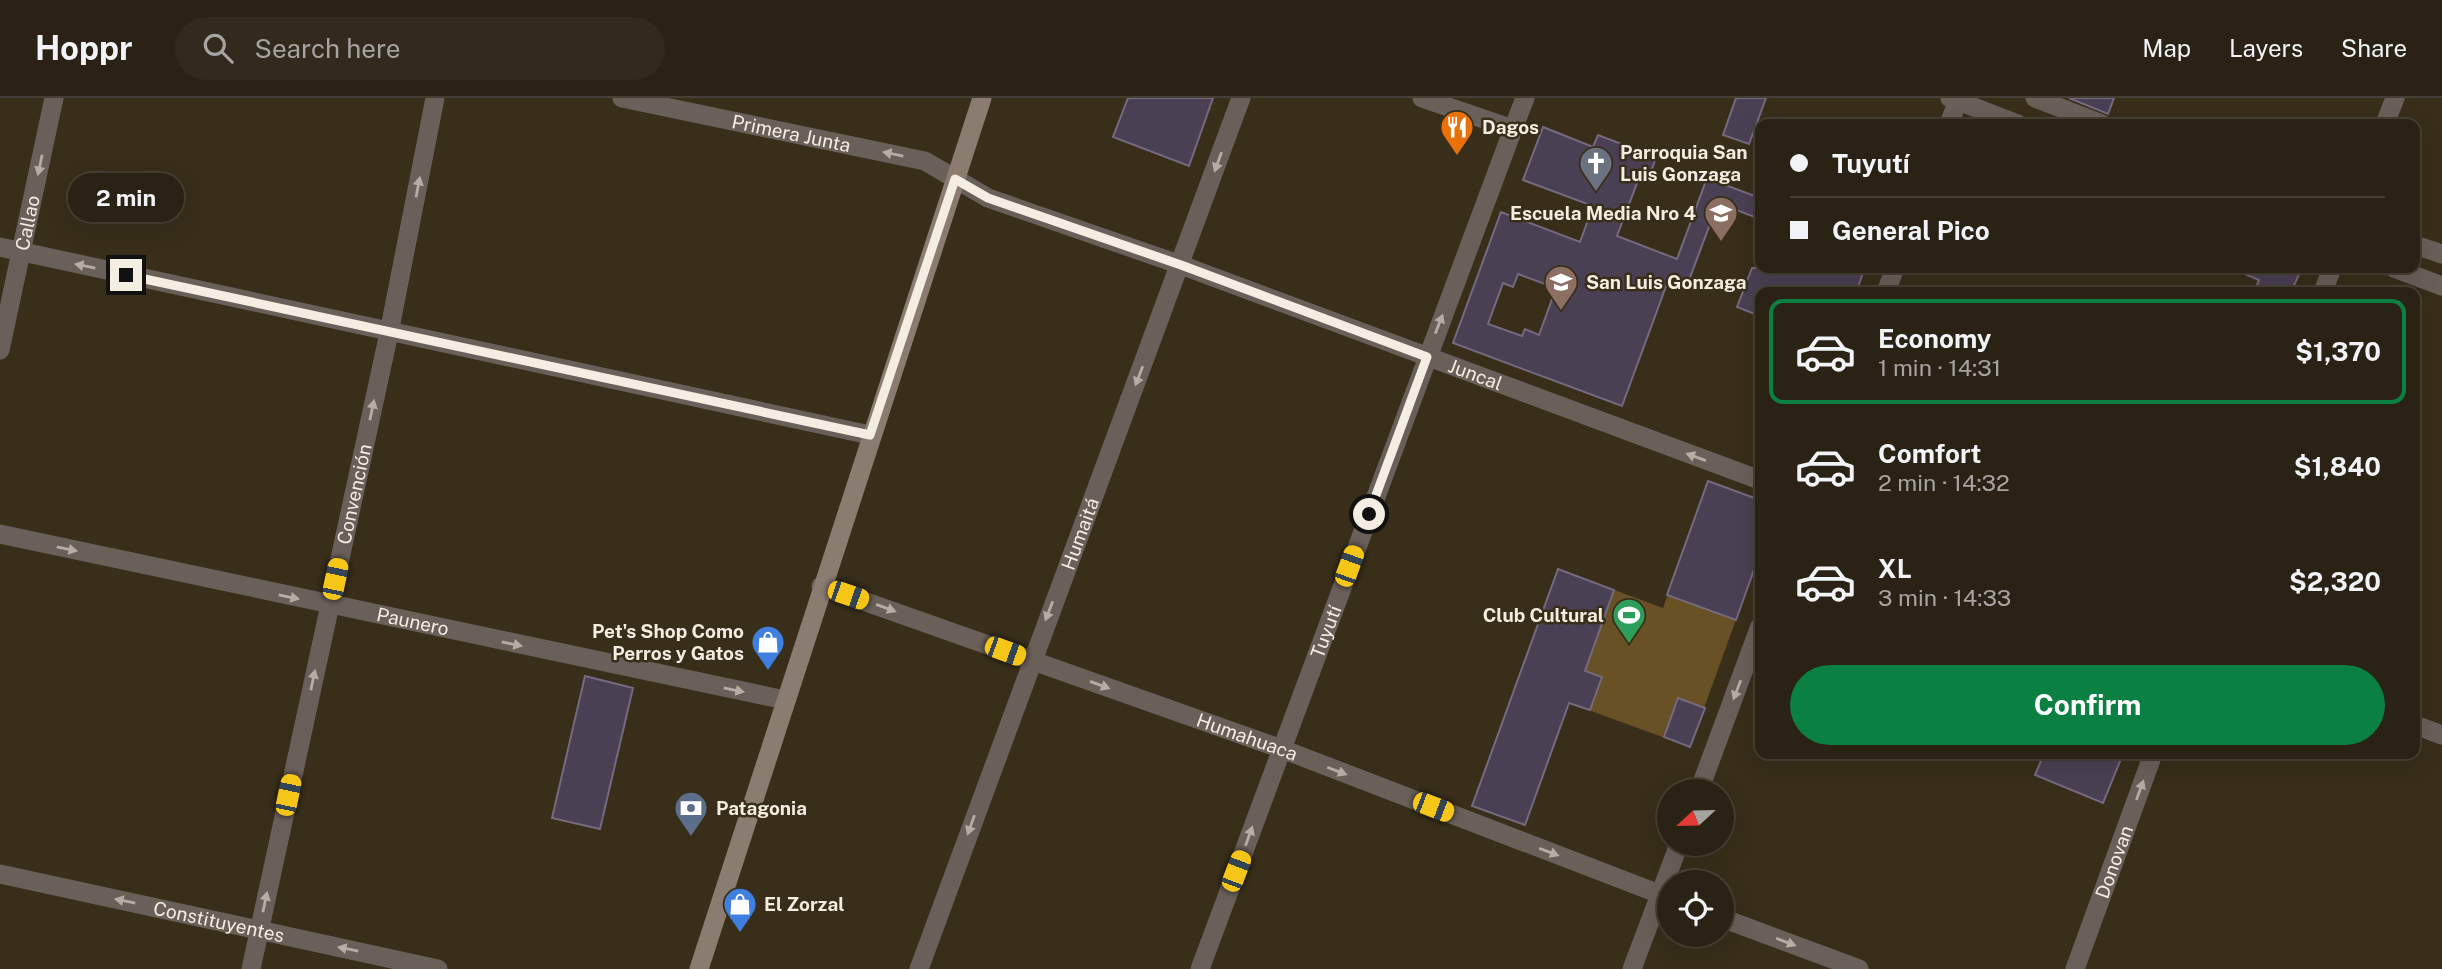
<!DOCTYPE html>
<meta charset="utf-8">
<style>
:root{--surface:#2a2214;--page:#322a1d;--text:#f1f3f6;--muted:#a5a4a0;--line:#463f34;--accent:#0b8043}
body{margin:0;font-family:"Public Sans",sans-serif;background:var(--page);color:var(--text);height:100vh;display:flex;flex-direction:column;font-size:26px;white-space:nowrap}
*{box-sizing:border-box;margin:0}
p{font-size:23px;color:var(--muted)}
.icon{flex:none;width:38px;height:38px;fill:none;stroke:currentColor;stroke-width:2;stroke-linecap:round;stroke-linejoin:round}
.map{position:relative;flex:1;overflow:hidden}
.drawer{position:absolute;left:1755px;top:189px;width:665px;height:472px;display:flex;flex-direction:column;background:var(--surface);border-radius:14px;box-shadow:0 7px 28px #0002,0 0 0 2px var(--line)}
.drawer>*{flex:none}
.banner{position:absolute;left:1755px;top:21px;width:665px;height:154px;border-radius:14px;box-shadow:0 7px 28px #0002,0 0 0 2px var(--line);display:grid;align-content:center;height:154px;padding:0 35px;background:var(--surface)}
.needle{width:46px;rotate:248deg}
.controls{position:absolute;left:1657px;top:681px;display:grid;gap:14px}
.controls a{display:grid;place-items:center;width:77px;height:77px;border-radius:50%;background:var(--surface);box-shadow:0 7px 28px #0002,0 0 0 2px var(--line);font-size:35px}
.end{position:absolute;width:32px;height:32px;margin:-16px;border:9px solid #f4ede1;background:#111;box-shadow:0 0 0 4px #111}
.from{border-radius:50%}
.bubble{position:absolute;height:49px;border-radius:24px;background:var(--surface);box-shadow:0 7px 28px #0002,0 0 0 2px var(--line);font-size:23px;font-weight:700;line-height:49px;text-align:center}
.car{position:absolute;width:21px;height:42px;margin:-21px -10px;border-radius:9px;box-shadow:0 0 5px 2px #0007;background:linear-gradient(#f5c518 24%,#345 0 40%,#f5c518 0 76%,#345 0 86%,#f5c518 0)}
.banner b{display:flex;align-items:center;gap:24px;height:66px;font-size:26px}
.banner b+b{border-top:2px solid var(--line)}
.banner i{width:18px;height:18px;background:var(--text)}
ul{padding:12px 0 0;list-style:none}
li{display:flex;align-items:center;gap:21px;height:105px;margin:0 14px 10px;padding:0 21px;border:4px solid transparent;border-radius:14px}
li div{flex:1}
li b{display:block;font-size:26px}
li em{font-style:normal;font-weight:700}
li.current{border-color:var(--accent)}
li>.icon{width:63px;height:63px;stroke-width:1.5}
.primary-button{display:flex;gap:14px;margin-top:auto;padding:14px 35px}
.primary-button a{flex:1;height:80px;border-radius:42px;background:var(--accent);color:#fff;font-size:28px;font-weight:700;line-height:80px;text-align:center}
header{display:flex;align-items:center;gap:42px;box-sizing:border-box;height:98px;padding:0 35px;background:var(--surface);border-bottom:2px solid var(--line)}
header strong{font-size:33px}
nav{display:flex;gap:38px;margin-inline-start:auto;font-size:24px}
.search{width:490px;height:63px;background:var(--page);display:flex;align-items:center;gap:18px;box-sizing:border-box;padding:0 24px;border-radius:38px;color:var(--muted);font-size:26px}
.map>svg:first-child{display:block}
.green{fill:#685225}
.building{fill:#4a4054;stroke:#756a7f;stroke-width:2;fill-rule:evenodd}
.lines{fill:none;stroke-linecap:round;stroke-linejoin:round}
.minor{stroke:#6a605a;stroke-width:19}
.tertiary{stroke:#6a605a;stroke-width:19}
.secondary{stroke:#8b7c72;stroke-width:19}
.oneway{fill:#b6aea4}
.route{stroke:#f4ede1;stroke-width:9}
.labels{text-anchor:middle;stroke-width:5;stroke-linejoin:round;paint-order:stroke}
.poi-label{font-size:19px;font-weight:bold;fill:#f4ede1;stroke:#382e1a;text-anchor:start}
.street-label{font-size:19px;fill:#f4ede1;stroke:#382e1a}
</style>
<header>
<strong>Hoppr</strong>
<div class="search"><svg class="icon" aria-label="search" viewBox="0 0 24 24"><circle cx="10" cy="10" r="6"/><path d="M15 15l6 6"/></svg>Search here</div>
<nav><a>Map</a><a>Layers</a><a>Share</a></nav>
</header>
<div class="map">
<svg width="2442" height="871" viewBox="0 0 2442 871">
<rect width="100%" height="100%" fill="#382e1a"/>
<path class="green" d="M1708 383 1760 402V455L1690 649 1569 605 1525 727 1472 708 1558 471 1663 510Z"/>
<g class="building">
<path d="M1128 0H1213L1189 68 1113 39Z"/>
<path d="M1736 0H1766L1749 46 1723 37Z"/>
<path d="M2069 0H2114L2108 16Z"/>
<path d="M1543 29 1593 49 1598 37 1656 59 1648 84 1639 80 1617 138 1677 161 1707 80 1760 100V121L1718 105 1686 190 1668 183 1622 308 1453 245 1501 114 1580 144 1593 108 1523 82ZM1518 176 1556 190 1539 237 1525 231 1522 238 1488 226 1503 185 1513 189Z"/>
<path d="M1752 170H1827L1840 174 1842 170H1865L1856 194H1760V218L1737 209Z"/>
<path d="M2231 170H2302L2291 194H2274L2257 187 2259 182Z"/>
<path d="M1708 383 1760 402V455L1736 522 1667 497Z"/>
<path d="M1558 471 1614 492 1585 573 1602 579 1590 612 1569 605 1525 727 1472 708Z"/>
<path d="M585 578 633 590 600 731 552 720Z"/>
<path d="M1678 600 1705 610 1690 649 1664 639Z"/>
<path d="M2044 656H2123L2103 705 2035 677Z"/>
</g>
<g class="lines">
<g class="minor">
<path id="s1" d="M622 0 925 63 988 100 1181 167 1760 382"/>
<path d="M1949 26 1959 0"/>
<path d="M2385 26 2395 0"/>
<path d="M0 149 870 337"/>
<path d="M1886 194 1895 170"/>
<path d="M2323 194 2332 170"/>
<path id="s2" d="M0 252 54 0"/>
<path id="s3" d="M0 436 785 602"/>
<path id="s4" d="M821 488 1282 651 1670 800"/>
<path d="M2415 627 2442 637"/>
<path d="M1699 693 1760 528"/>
<path id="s5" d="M0 776 438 871"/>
<path d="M1722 820 1859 871"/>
<path id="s6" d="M251 871 389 235 435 0"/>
<path id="s7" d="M919 871 1241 0"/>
<path id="s8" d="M1200 871 1513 31"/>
<path d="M1632 871 1679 746"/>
<path id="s9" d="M2075 871 2153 656"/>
</g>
<g class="tertiary">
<path d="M1422 0 1513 31 1525 0"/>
<path d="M1950 0 2018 26"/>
<path d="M2035 0 2102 26"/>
<path d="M2415 147 2442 156"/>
<path d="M2394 170 2442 188"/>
</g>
<path class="secondary" d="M699 871 982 0"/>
</g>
<defs><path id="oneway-solid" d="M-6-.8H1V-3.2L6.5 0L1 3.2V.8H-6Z" transform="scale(1.75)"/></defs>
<g class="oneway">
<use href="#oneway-solid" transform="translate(893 56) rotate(-168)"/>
<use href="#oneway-solid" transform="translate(1218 64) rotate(110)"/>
<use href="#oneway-solid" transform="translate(40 67) rotate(102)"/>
<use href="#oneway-solid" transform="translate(418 89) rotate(-79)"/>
<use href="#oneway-solid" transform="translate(85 168) rotate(-168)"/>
<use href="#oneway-solid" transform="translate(1439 226) rotate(-69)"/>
<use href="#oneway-solid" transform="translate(1139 278) rotate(111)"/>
<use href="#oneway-solid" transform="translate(372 312) rotate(-78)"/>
<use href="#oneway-solid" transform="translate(1696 359) rotate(-160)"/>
<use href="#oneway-solid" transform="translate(67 451) rotate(12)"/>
<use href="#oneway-solid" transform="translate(289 499) rotate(12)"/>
<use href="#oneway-solid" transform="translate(886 510) rotate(20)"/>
<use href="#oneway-solid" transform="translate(1049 513) rotate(111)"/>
<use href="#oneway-solid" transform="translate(512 546) rotate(12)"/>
<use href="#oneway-solid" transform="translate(313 582) rotate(-78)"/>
<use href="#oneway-solid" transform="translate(1100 587) rotate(20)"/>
<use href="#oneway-solid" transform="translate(734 592) rotate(12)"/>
<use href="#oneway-solid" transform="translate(1737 592) rotate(111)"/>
<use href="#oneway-solid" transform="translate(1337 673) rotate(21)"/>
<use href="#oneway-solid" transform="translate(2140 692) rotate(-70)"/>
<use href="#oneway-solid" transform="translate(971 727) rotate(110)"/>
<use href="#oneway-solid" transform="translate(1249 738) rotate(-70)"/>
<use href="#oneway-solid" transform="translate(1549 754) rotate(21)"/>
<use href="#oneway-solid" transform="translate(125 803) rotate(-168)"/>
<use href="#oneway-solid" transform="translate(265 804) rotate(-78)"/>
<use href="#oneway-solid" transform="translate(1786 844) rotate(21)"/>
<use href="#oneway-solid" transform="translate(348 851) rotate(-168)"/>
</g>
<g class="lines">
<path class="route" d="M126 177 870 337 955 81 988 100 1181 167 1427 259 1369 416"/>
</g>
<defs>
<symbol id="restaurant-pin" viewBox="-11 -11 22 30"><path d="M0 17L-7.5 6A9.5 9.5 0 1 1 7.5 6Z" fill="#e8710a" stroke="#382e1a"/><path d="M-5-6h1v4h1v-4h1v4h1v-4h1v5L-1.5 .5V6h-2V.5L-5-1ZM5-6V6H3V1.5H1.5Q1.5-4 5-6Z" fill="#fff"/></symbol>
<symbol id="church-pin" viewBox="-11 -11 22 30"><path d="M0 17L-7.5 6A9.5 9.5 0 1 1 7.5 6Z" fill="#6b7280" stroke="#382e1a"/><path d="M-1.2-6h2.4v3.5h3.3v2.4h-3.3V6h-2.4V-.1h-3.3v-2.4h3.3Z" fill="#fff"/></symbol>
<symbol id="school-pin" viewBox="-11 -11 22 30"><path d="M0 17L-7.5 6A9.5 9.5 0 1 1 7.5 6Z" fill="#8d6e63" stroke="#382e1a"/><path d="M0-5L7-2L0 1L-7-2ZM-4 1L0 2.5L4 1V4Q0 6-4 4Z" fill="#fff"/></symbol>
<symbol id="stadium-pin" viewBox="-11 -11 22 30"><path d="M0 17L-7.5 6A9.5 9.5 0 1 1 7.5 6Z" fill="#2e9e5b" stroke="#382e1a"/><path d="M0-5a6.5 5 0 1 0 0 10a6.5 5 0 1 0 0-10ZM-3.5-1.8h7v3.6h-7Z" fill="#fff"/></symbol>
<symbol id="shop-pin" viewBox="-11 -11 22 30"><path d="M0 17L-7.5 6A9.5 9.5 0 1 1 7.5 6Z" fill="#3f7fe0" stroke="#382e1a"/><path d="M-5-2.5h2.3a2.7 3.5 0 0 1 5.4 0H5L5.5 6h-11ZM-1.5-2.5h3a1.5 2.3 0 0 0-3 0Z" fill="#fff"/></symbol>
<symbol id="bank-pin" viewBox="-11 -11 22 30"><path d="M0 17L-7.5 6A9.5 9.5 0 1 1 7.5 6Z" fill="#5c6f8a" stroke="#382e1a"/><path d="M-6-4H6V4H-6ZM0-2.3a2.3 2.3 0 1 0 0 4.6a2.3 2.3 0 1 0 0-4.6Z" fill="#fff"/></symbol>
</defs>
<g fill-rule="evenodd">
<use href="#restaurant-pin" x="1438" y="10" width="38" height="52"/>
<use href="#church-pin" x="1577" y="46" width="38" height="52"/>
<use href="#school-pin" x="1702" y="96" width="38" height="52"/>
<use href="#school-pin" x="1542" y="165" width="38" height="52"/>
<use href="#stadium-pin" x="1610" y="498" width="38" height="52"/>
<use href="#shop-pin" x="749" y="525" width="38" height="52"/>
<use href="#bank-pin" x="672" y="691" width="38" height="52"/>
<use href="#shop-pin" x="721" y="787" width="38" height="52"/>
</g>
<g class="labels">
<g class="poi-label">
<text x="1482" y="36">Dagos</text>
<text x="1620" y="61">Parroquia San<tspan x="1620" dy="22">Luis Gonzaga</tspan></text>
<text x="1696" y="122" text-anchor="end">Escuela Media Nro 4</text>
<text x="1586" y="191">San Luis Gonzaga</text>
<text x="1604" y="524" text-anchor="end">Club Cultural</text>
<text x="744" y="540" text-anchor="end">Pet's Shop Como<tspan x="744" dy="22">Perros y Gatos</tspan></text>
<text x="716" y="717">Patagonia</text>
<text x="764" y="813">El Zorzal</text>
</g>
<g class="street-label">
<text dy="7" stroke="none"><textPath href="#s1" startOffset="173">Primera Junta</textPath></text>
<text dy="7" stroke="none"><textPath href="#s2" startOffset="130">Callao</textPath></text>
<text dy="7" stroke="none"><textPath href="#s1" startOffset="901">Juncal</textPath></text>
<text dy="7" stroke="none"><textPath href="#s6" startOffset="486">Convención</textPath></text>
<text dy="7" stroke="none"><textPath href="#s7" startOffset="464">Humaitá</textPath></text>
<text dy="7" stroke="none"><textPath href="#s3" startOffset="422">Paunero</textPath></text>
<text dy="7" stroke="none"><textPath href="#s8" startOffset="360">Tuyutí</textPath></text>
<text dy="7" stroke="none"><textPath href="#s4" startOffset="452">Humahuaca</textPath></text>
<text dy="7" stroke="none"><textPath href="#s9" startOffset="114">Donovan</textPath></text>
<text dy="7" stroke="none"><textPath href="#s5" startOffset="224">Constituyentes</textPath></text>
</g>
</g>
</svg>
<div class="controls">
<a><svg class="needle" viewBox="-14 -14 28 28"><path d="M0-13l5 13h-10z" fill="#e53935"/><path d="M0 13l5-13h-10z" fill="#a5a4a0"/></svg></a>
<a><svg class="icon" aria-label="locate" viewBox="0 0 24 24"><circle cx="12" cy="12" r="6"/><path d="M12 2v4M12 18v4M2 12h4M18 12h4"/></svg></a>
</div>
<i class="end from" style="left:1369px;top:416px"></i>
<i class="end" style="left:126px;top:177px"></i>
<div class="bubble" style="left:68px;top:75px;width:116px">2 min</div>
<i class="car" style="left:1349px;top:468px;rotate:20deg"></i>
<i class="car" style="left:335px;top:481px;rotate:12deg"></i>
<i class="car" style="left:848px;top:497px;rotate:109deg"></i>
<i class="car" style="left:1005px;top:553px;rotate:110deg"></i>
<i class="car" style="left:288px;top:697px;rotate:12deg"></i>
<i class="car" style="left:1433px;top:709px;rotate:111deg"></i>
<i class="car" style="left:1236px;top:773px;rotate:21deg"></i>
<div class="banner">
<b><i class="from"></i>Tuyutí</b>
<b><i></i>General Pico</b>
</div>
<section class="drawer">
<ul>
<li class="current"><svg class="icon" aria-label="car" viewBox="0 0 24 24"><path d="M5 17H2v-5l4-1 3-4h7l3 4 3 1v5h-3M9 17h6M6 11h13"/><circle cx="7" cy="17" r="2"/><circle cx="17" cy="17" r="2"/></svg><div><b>Economy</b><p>1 min · 14:31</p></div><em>$1,370</em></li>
<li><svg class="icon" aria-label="car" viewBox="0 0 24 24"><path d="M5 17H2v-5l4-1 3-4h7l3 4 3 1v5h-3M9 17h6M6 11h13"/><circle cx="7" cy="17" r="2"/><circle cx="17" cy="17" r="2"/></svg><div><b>Comfort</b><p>2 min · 14:32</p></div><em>$1,840</em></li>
<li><svg class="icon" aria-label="car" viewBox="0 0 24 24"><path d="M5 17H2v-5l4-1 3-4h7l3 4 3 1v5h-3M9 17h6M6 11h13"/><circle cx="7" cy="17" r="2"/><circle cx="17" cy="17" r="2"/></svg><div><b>XL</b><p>3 min · 14:33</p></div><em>$2,320</em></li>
</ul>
<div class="primary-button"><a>Confirm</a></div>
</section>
</div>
